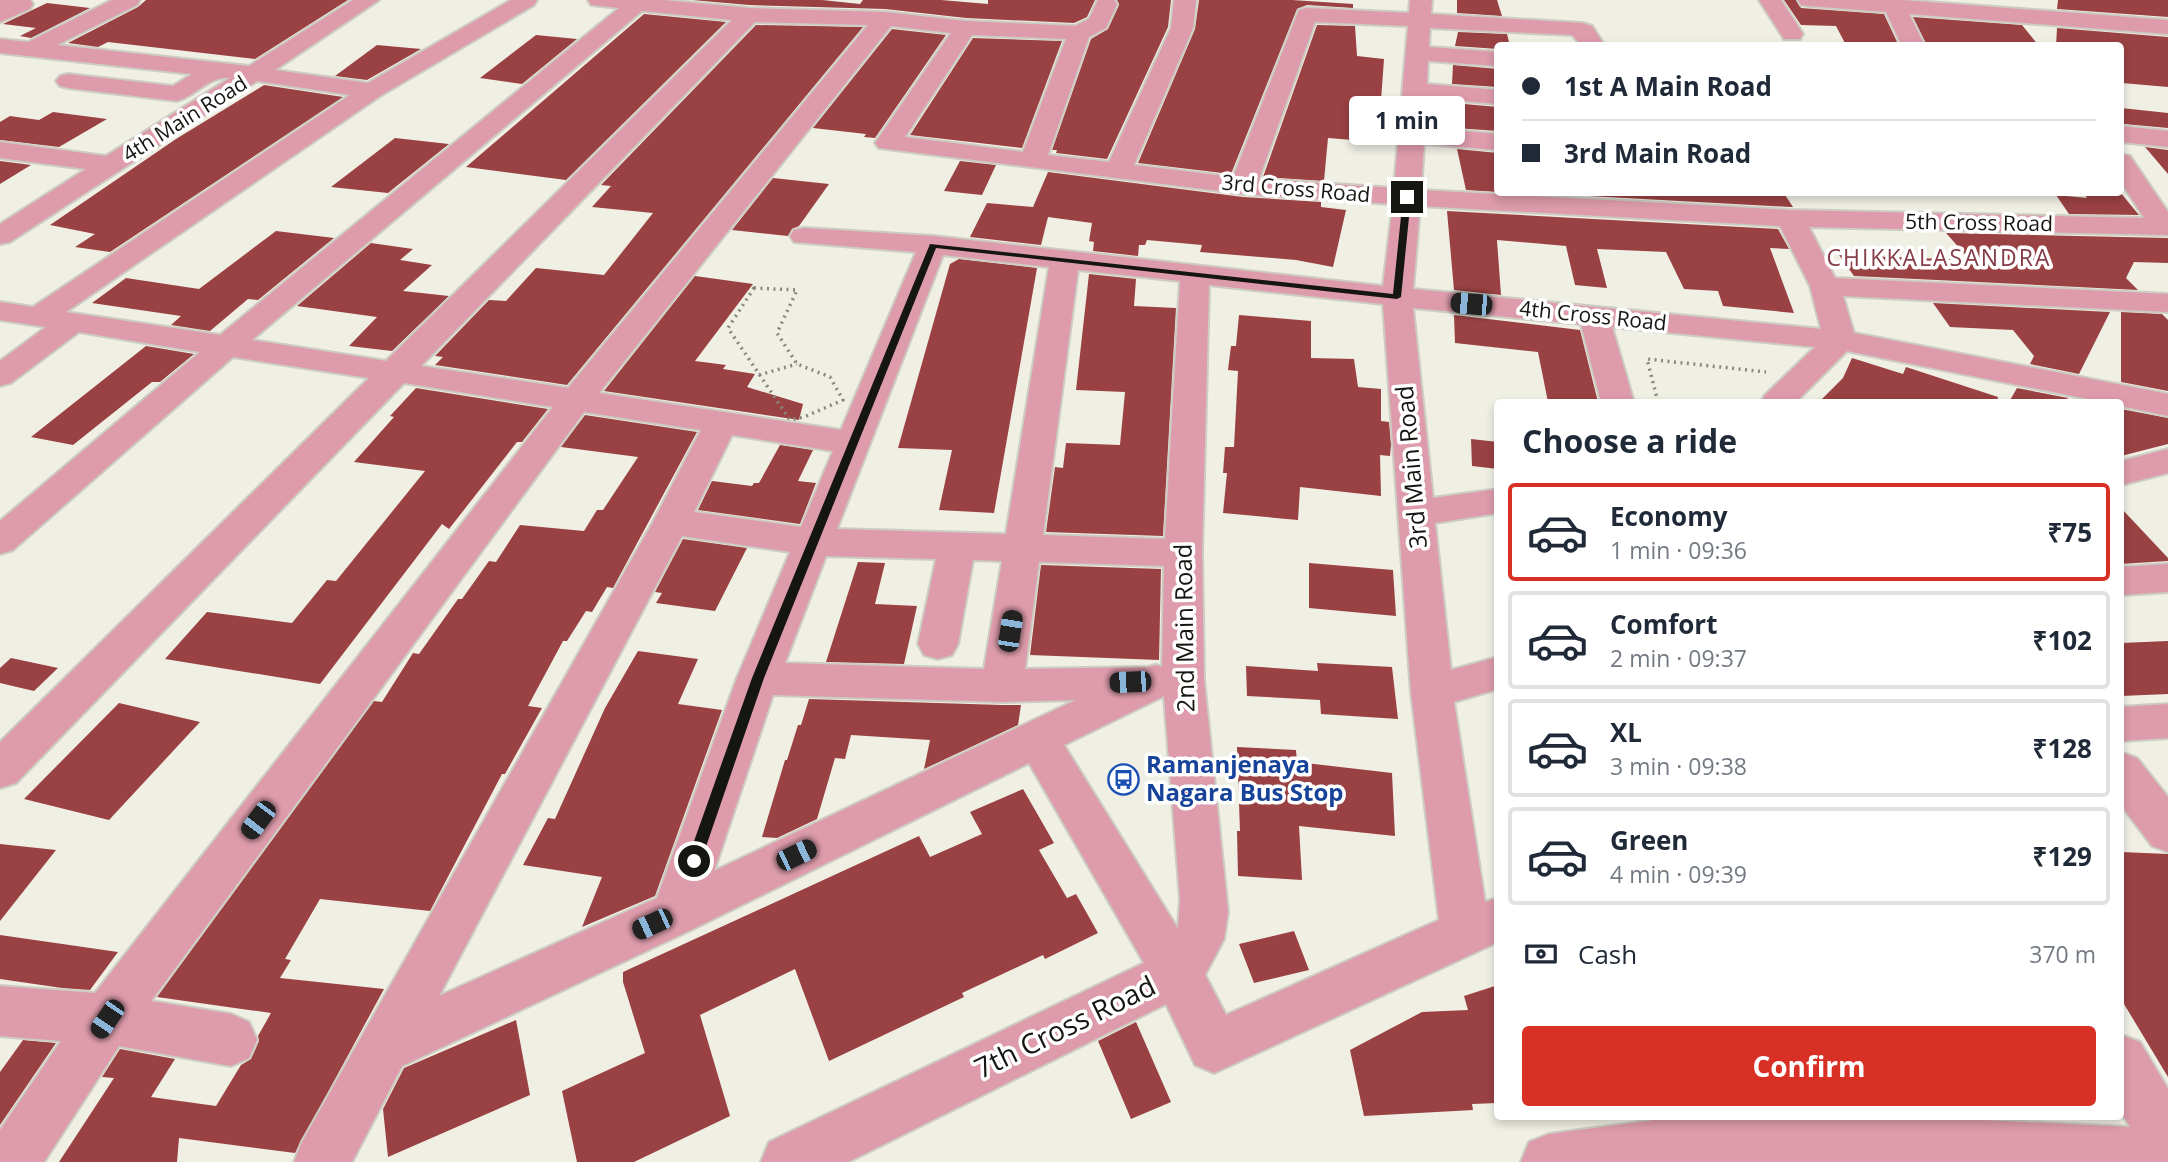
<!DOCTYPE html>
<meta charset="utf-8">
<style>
:root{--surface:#fff;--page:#f6f6f7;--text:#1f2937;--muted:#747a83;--line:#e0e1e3;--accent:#d93025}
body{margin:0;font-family:"Open Sans",sans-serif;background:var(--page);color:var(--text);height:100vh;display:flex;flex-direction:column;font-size:26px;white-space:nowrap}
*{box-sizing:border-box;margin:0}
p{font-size:23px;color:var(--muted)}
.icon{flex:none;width:38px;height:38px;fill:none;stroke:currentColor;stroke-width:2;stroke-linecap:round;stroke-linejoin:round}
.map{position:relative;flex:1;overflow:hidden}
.panel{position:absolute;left:1494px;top:399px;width:630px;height:721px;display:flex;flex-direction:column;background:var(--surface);border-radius:7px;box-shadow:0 4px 10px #0003}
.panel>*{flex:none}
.guide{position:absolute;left:1494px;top:42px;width:630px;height:154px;border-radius:7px;box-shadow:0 4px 10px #0003;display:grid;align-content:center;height:154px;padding:0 28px;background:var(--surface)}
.end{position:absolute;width:32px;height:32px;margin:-16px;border:9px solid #151511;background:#fff;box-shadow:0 0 0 4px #fff}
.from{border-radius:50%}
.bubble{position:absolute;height:49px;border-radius:7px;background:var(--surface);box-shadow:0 4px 10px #0003;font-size:23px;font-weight:700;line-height:49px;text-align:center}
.car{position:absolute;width:21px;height:42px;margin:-21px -10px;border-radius:9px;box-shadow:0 0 5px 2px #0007;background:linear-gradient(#222 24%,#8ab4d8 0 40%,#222 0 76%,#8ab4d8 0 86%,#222 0)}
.guide b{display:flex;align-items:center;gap:24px;height:66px;font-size:26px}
.guide b+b{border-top:2px solid var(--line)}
.guide i{width:18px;height:18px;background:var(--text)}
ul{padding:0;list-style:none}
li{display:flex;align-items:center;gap:21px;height:98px;margin:0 14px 10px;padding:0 14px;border:4px solid var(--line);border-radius:7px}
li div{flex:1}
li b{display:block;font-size:26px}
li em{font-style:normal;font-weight:700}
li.on{border-color:var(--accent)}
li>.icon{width:63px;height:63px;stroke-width:1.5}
h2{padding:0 28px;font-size:32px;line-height:84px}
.pay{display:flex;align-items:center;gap:18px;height:77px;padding:0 28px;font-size:26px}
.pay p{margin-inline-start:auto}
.primary-button{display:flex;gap:14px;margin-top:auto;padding:14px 28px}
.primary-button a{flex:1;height:80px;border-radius:7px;background:var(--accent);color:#fff;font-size:28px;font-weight:700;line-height:80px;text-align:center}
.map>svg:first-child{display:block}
.building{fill:#9a4143}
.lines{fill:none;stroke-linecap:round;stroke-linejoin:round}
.minor-casing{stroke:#cdccc2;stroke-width:4}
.path{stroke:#888880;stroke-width:3.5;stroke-dasharray:2 4.5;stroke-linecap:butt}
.minor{fill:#dd9bab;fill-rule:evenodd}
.route{fill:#151511}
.labels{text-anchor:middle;stroke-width:7;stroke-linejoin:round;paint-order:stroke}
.far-street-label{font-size:21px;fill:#151511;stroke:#fff}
.far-quarter-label{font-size:23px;letter-spacing:2px;fill:#853d48;stroke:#fff}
.street-label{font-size:24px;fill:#151511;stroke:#fff}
.transit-label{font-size:24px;font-weight:bold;fill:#164399;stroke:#fff;text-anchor:start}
.near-street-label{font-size:28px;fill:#151511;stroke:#fff}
</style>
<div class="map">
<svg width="2168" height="1162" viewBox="0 0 2168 1162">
<rect width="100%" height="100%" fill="#f0efe4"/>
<g class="building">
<path d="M146 0H348L255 59 108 42 98 47 68 43 138 7Z"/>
<path d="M692 0H822L860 4 863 0H941L988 4V0H1095L1087 17 1074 23 966 18 885 9 749 5Z"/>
<path d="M1117 0H1171L1168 27 1107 159 1056 153 1057 150H1052L1091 39 1108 29 1119 5Z"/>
<path d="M1199 0H1292L1353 4V8L1307 5 1297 9 1231 174 1138 163 1195 29Z"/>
<path d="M1457 0H1497L1502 16 1457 13Z"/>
<path d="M1784 0H1796L1801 8 1884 14 1899 46 1846 45 1836 26 1801 25Z"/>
<path d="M2058 0H2168V17L2057 9Z"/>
<path d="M47 3 90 8 31 38 20 36 36 28 3 24Z"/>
<path d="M644 14 726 22 566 180 466 167Z"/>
<path d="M1913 17 2022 25 2039 46H1927Z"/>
<path d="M756 25 863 27 567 385 435 365 443 357 435 356 489 300 506 301 536 268 604 275 653 213 592 207 611 186 601 185Z"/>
<path d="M1317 25 1355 26 1357 56 1384 59 1378 142 1328 138 1324 181 1263 177Z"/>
<path d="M2057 28 2168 37V87L2122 83 2121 46H2056Z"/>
<path d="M892 29 946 35 875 138 864 137 866 134 813 128Z"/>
<path d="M1458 32 1507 34 1510 46H1498V49L1455 46Z"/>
<path d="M536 35 577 39 522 84 480 78Z"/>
<path d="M973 38 1062 41 1022 148 910 135Z"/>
<path d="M377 45 421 49 367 80 335 76Z"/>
<path d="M1453 65 1498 69V87L1452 84Z"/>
<path d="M264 85 343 97 110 252 75 247 95 234 50 225 176 139Z"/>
<path d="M1453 103 1498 107V131L1455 128Z"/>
<path d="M2121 108 2168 113V128L2124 124 2121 120Z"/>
<path d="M53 112 107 119 59 147 0 140V122L10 116 39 120Z"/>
<path d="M395 138 449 144 388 193 331 187Z"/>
<path d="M2145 147 2168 150V174Z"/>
<path d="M1457 149 1498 153V192L1466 190Z"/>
<path d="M0 161 31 165 0 184Z"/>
<path d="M960 161 996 165 982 195 944 191Z"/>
<path d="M1048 172 1243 197 1321 202V207L1346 210 1333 267 1296 260 1200 252 1202 245 1147 240 1145 245H1139L1138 256 1093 251 1094 242 1089 241 1092 223 1048 217 1041 245 970 237 987 203 1033 207Z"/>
<path d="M773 178 829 184 799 226 792 229 788 236 732 230Z"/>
<path d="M1516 192H1783L1793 207H1790Z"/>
<path d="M2083 192H2120L2139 215 2069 214 2056 195 2087 198Z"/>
<path d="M1447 211 1778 229 1789 249 1770 248 1794 313 1723 306 1718 291 1684 289 1666 252 1597 249 1607 288 1575 285 1566 246 1497 240 1501 295 1454 290Z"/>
<path d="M276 231 334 238 258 300 248 299 210 331 171 325 181 316 92 303 126 278 199 289Z"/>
<path d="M1946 233 2168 238V263L2134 262 2126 278 2138 290 1854 276 1839 255 1970 260Z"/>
<path d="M371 243 413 249 400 260 432 265 403 291 449 296 392 351 349 346 377 317 297 306Z"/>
<path d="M959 259 1037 268 994 513 939 510 952 450 898 448 950 264Z"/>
<path d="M1089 274 1136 279 1134 306 1176 308 1163 536 1046 532 1055 467 1063 468 1066 443 1120 445 1125 392 1076 390Z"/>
<path d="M695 276 753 284 695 361 726 365 723 369 755 374 747 387 803 404 799 420 604 391Z"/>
<path d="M1933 303 2110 312 2079 374 2030 364 2034 356 2013 330 1950 327Z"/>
<path d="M2121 312 2162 314 2168 320V391L2121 382Z"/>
<path d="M1239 315 1311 321V358L1354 359 1358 387 1381 389V421L1389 422 1391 445 1390 456 1380 455 1381 496 1300 487 1298 520 1223 513 1227 473H1223L1225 447H1234L1238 371 1228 370 1231 346H1236Z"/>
<path d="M1454 315 1580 330 1598 402H1548L1538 352 1455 343Z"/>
<path d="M146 346 194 354 160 382H152L73 445 31 437Z"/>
<path d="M1852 358 1903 374 1906 367 1998 397 1997 402H1819L1843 378Z"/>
<path d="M416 388 548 409 522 442H517L449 529 442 524 320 684 165 659 207 612 292 623 327 580 336 581 425 471 354 462 394 417 390 416Z"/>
<path d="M2017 388 2068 398 2066 402H2009Z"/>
<path d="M2121 409 2168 418V444L2121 456Z"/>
<path d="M585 415 697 432 613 588 607 587 592 612 586 611 567 641H563L528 706 542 708 505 774H502L430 911 320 899 285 959 291 960 280 978 384 989 295 1153 179 1138 177 1162H59L114 1078 102 1077 120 1049 175 1059 151 1097 216 1106 241 1065 251 1059 259 1041 258 1036 271 1013 157 997 374 701 382 702 413 653 419 654 458 599H462L489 561 496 562 520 525 584 531 597 510H603L638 457 561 447Z"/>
<path d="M1471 439 1498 442V469L1472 466Z"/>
<path d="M780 445 813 450 798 481 816 483 800 524 698 510 712 481 752 486 754 483H759Z"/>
<path d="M2121 508 2168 558V561L2121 564Z"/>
<path d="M683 539 747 548 715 611 656 603 662 593 655 592Z"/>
<path d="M858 562 885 563 875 604 917 606 904 664 826 662Z"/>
<path d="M1309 563 1393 570 1396 616 1309 608Z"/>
<path d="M1041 565 1161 569 1159 660 1030 655Z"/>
<path d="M2168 641V694L2121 696V643Z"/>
<path d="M638 651 698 659 678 704 722 710 655 896 582 927 602 877 523 865 548 818 555 819 605 708Z"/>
<path d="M11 658 58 668 34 691 0 683V668Z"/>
<path d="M1317 663 1392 667 1398 719 1321 714 1320 700 1247 696 1246 666 1318 671Z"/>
<path d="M809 699 1002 705H1021L1018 725 924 769 930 740 851 735 845 759 835 758 817 819 777 838 762 837 785 760H787L798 725H801Z"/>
<path d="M119 703 200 722 109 820 24 799Z"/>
<path d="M1237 747 1296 750 1297 762 1392 773 1395 836 1299 826 1302 880 1238 876 1237 831H1240Z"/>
<path d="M1023 789 1054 843 1039 850 1067 898 1076 894 1098 933 1045 959 1043 955 962 993 964 997 829 1061 795 969 700 1015 730 1116 634 1162H577L562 1091 645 1053 623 982V972L919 836 930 857 982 834 970 812Z"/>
<path d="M0 844 56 850 0 921Z"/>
<path d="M2121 852 2168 854V1077L2121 999Z"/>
<path d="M1294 931 1309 970 1254 983 1239 944Z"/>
<path d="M0 935 118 952 90 990 62 988 0 979Z"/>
<path d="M1498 985V1103L1472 1104 1473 1110 1364 1116 1350 1050 1422 1012 1468 1010 1464 996Z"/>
<path d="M516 1020 530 1095 388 1157 383 1109 404 1068Z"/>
<path d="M1136 1022 1171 1102 1131 1119 1098 1041Z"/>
<path d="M23 1040 56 1043 0 1125V1072Z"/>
</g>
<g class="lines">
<defs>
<g id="minor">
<path d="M0 0H30L33 4 30 9 0 22Z"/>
<path d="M112 0H140L137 5 57 45 249 66 353 0H379L275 70 368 83 511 0H537L534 5 380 96 66 312 220 335 619 8 591 5 588 0H663L749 8 885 12 966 21 1075 26 1089 19 1098 0H1114L1117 4 1106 28 1089 37 1048 155 1109 162 1171 28 1174 0H1196L1193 28 1134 165 1233 177 1299 10 1307 8 1409 13 1410 0H1432L1431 14 1582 23 1592 26 1605 46H1582L1572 35 1430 28 1429 47 1498 52V66L1428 61 1427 84 1498 90V104L1426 98 1424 128 1498 134V150L1424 144 1421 190 1790 210 2144 218 2121 182V154L2130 156 2168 212V235L1809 227 1835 278 2168 294V312L1843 296 1854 333 2168 394V416L2121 406V402H2103L1847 351 1796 402H1761L1765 395 1815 347 1612 327 1634 402H1601L1581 324 1413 308 1433 498 1498 489V513L1435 523 1451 670 1498 657V689L1454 702 1485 902 1498 898V942L1214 1073 1195 1065 1166 1004 848 1162H761L769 1142 1144 963 1029 763 693 929 402 1066 352 1162H294L302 1142 653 522 701 430 584 412 151 1001 231 1014 249 1022 257 1040 249 1058 231 1066 119 1046 44 1162H0V1130L61 1041 0 1036V986L95 993 553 407 404 383 16 783 0 788V742L369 378 233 357 13 550 0 554V521L200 352 79 332 11 383 0 386V361L46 327 0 320V302L33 307 350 95 257 81 10 242 0 244V224L86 169 0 158V142L106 156 230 78C209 76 196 96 177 101L68 88 60 86 56 81 60 76 68 74 173 86 192 74 0 53V39L28 42ZM642 11 732 20 386 361 252 340ZM755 22 868 25 568 388 421 366ZM1315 22 1408 26 1394 188 1259 179ZM891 26 951 33 875 143 879 148 1243 194 1393 204 1383 286 933 236 804 228 794 230 790 236 794 242 916 252 841 430 599 393ZM972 35 1066 39 1023 152 905 137ZM1420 206 1780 226 1810 286 1821 329 1413 289ZM943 255 1049 267 1006 534 837 529ZM1078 270 1180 281 1165 539 1043 535ZM1209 285 1383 304 1411 692 1439 920 1226 1015 1205 975 1224 939 1228 912 1204 680 1202 553ZM732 435 833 451 801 527 694 512ZM682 536 790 552 737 678 657 898 439 996ZM826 556 936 559 918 644 924 655 938 659 952 655 958 644 973 560 1002 561 984 669 785 663ZM1039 562 1164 566 1162 667 1156 665 1148 667 1025 669ZM773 695 1002 702 1076 700 714 871ZM1164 696 1180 899 1178 929 1064 745Z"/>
<path d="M1759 0H1781L1803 34 1800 39H1784Z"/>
<path d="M1798 0H1902L2168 20V34L1909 14 1925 46H1902L1886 12 1809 6 1801 5Z"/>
<path d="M2121 126 2168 131V147L2121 142Z"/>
<path d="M2168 449V473L2121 485V461Z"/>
<path d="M2168 564V592L2121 595V567Z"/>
<path d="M2168 704V738L2121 741V707Z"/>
<path d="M2121 752 2137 758 2168 797V852L2152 846 2121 805Z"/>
<path d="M2121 1035 2140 1042 2168 1089V1162H1521L1529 1142 1549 1134 1677 1117 1900 1116 2130 1127 2121 1112Z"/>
</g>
</defs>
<use href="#minor" class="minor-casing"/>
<g class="path">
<path d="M754 288 797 290 777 333 797 364 830 377 843 400 804 417 790 420 728 328Z"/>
<path d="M759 375 797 364"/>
<path d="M1658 402 1647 359 1766 372"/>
</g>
<use href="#minor" class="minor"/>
</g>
<path class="route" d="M1407 195 1411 197 1401 297 1397 299 936 248 764 678 701 861 699 865H689L687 861 752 678 930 244 1393 294 1403 197Z"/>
<defs>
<symbol id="bus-ring" viewBox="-11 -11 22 22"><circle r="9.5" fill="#fff" stroke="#1a4fb4" stroke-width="1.5"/><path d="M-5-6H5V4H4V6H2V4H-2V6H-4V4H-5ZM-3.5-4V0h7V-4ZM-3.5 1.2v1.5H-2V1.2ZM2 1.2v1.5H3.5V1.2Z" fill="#1a4fb4"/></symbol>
</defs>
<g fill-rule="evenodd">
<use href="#bus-ring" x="1106" y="762" width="35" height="35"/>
</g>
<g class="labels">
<g class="far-street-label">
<text transform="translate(185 119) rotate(-32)" y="7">4th Main Road</text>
<text transform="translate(1296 189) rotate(5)" y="7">3rd Cross Road</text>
<text transform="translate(1979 223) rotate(1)" y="7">5th Cross Road</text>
<text transform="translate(1593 316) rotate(6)" y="7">4th Cross Road</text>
</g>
<g class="far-quarter-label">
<text x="1939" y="266">CHIKKALASANDRA</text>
</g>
<g class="street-label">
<text transform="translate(1412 467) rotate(-95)" y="8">3rd Main Road</text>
<text transform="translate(1185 628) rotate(-91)" y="8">2nd Main Road</text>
</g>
<g class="transit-label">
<text x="1146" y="773">Ramanjenaya<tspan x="1146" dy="28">Nagara Bus Stop</tspan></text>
</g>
<g class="near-street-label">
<text transform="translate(1065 1027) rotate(-26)" y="10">7th Cross Road</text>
</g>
</g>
</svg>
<i class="end from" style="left:694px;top:861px"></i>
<i class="end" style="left:1407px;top:197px"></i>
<div class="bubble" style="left:1349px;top:96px;width:116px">1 min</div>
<i class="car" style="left:1471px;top:304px;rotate:275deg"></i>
<i class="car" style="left:1010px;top:631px;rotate:9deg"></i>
<i class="car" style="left:1130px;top:682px;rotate:268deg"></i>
<i class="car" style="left:258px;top:820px;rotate:217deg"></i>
<i class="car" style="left:796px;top:855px;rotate:64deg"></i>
<i class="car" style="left:652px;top:924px;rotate:245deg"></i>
<i class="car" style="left:107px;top:1019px;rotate:214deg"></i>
<div class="guide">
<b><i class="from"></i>1st A Main Road</b>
<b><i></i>3rd Main Road</b>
</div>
<section class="panel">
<h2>Choose a ride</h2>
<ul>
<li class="on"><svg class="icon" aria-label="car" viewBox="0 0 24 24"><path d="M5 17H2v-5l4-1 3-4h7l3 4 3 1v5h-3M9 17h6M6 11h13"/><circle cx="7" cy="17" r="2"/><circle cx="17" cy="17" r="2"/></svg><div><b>Economy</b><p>1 min · 09:36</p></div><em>₹75</em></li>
<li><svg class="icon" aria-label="car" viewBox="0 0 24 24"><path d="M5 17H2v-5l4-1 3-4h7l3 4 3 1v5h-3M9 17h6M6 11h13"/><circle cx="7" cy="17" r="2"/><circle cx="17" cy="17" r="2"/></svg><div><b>Comfort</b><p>2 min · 09:37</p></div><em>₹102</em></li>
<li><svg class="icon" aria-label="car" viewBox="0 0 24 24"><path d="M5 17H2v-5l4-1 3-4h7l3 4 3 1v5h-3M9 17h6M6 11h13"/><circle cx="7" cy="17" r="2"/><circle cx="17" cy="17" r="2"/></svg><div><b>XL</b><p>3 min · 09:38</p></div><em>₹128</em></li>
<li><svg class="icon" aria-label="car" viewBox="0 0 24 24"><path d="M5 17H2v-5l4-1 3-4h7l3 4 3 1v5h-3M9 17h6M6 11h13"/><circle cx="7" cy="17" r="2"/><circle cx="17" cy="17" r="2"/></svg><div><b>Green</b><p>4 min · 09:39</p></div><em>₹129</em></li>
</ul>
<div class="pay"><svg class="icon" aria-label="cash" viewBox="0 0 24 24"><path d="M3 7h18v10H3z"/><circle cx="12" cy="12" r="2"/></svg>Cash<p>370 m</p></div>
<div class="primary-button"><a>Confirm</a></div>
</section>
</div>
